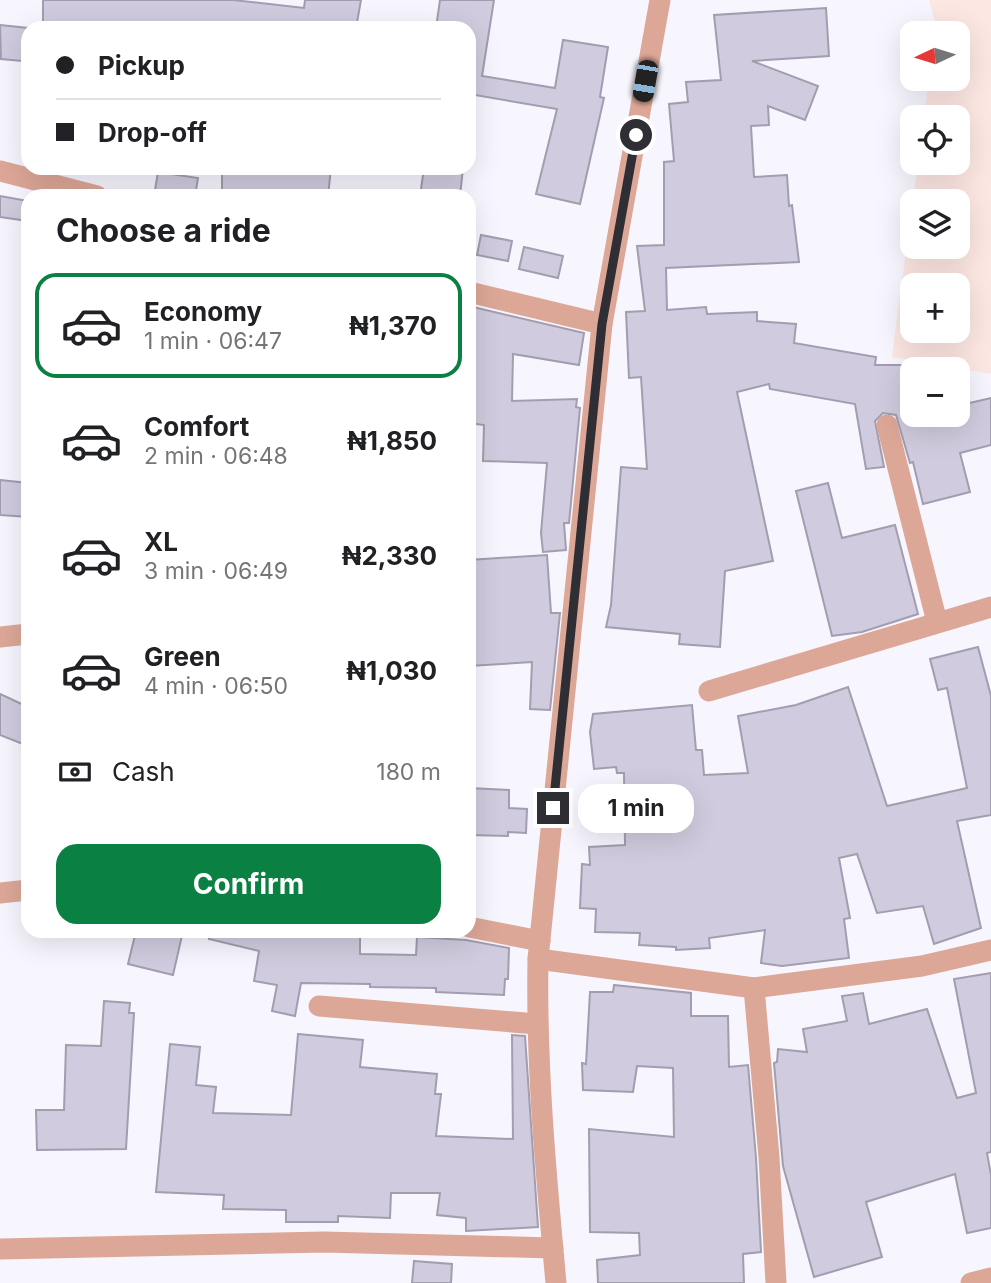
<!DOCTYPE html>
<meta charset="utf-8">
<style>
:root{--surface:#fff;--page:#f2f2f2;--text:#202124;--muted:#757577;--line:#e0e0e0;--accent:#0b8043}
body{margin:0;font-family:Inter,sans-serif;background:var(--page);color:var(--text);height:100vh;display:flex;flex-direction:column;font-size:26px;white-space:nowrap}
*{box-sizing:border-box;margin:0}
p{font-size:23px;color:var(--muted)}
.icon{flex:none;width:38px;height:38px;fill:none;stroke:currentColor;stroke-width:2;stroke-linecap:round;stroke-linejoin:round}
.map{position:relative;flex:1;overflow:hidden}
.side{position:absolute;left:21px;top:189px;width:455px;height:749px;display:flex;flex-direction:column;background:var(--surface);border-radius:21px;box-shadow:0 7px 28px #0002}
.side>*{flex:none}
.guide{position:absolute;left:21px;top:21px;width:455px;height:154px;border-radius:21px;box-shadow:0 7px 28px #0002;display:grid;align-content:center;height:154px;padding:0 35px;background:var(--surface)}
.needle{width:46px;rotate:266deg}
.fabs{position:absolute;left:900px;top:21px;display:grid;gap:14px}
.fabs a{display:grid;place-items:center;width:70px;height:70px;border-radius:14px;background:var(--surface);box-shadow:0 7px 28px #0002;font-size:35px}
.end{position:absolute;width:32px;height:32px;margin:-16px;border:9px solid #302e35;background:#fff;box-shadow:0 0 0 4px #fff}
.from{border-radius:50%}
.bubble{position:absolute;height:49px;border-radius:21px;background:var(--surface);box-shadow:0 7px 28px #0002;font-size:23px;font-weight:700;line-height:49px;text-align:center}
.car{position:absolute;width:21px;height:42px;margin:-21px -10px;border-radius:9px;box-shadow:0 0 5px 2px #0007;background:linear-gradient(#222 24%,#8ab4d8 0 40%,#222 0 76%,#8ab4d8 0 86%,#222 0)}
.guide b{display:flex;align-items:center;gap:24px;height:66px;font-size:26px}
.guide b+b{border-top:2px solid var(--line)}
.guide i{width:18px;height:18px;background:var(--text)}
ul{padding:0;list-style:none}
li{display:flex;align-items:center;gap:21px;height:105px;margin:0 14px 10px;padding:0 21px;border:4px solid transparent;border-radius:21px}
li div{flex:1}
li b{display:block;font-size:26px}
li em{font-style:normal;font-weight:700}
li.selected{border-color:var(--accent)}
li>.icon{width:63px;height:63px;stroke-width:1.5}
h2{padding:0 35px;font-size:32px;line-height:84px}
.pay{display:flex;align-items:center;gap:18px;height:77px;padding:0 35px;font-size:26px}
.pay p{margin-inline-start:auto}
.cta{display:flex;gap:14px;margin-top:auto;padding:14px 35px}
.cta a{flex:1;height:80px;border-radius:21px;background:var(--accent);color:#fff;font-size:28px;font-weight:700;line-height:80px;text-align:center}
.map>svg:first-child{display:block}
.industrial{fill:#fde7e3;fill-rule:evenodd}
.building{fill:#d0cbde;stroke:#a29daf;stroke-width:2}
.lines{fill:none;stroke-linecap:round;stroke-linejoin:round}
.minor{stroke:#dda797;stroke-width:21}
.route{stroke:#302e35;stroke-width:9}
</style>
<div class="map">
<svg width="991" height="1283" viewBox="0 0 991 1283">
<rect width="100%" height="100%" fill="#f7f5fd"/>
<path class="industrial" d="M929 0H991V374L892 357 912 207V247H957V201H913L918 163H957V117H924L929 79H957V33H935L936 25ZM912 285H957V331H912Z"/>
<g class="building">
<path d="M43 0H233L304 8 305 0H361L356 28H43Z"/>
<path d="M440 0H494L482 76 555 88 563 40 608 47 600 97 604 98 580 204 536 194 557 109 469 94V28H436Z"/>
<path d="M826 8 829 56 752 61 818 86 805 120 768 106 769 125 751 126 754 177 787 175 789 206 792 205 799 262 666 268 667 310 706 307 707 314 757 312V321L796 324 794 343 876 357 875 365H912V415H963L961 405 991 398V445L960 453 970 492 923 504 913 462 910 463 896 415 883 413 875 421 884 467 866 469 855 404 770 389 769 384 737 392 773 561 725 571 720 647 679 644 680 634 606 627 611 605 621 467 647 469 641 377 629 378 626 312 645 311 637 246 664 245V162L674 161 669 104 688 102 686 82 721 80 714 15Z"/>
<path d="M0 25 28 28V54H22V61L1 59Z"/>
<path d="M222 168H331L328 196H243L244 191 222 190Z"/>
<path d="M424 168H463L460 196H420Z"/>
<path d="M158 172 198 178 195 196 155 190Z"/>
<path d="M0 196 28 201V221L0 217Z"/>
<path d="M481 235 512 241 508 261 477 255Z"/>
<path d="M524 247 563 256 558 278 519 269Z"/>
<path d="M473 307 584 333 579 365 513 354 512 401 577 399 576 407 580 408 569 523H564L566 550 543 552 541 533 547 463 483 461 484 425 469 423V336Z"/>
<path d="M0 480 28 483V517L0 515Z"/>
<path d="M828 483 842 538 895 525 918 614 862 632 832 636 796 491Z"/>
<path d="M547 555 551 613H560L550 710 530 709 532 662 469 666V560Z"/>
<path d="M978 647 991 696V815L957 821 981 928 934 944 923 906 877 913 857 854 839 858 850 918 844 919 849 958 782 966 761 963 765 930 709 938 710 948 676 950V947L639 945 640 933 595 932 596 909 580 908 582 864 590 865 589 847 625 845 624 773H617L616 767 594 769 590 732 593 714 692 705 696 750H702L704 775 748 773 738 716 796 705 848 687 887 806 967 788 947 688 938 690 930 659Z"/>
<path d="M0 694 28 707V746L0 735Z"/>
<path d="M469 788 509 790V808L527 809 526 833 508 832V836L469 835Z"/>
<path d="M136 931H183L173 975 128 964Z"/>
<path d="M210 931 360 933V954L416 955 417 937 466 940 509 948 508 979H505L504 995 436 992V988L370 987V984L301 983 295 1016 272 1011 277 985 254 981 259 951 209 939Z"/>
<path d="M991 973V1152L987 1153 991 1175V1228L967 1233 955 1174 866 1202 882 1257 814 1277 783 1166 774 1063 777 1062 778 1049 807 1052 803 1029 847 1021 842 996 863 993 869 1024 927 1009 957 1098 976 1093 954 979Z"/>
<path d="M614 985 691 993V1016H728L729 1067 748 1065 756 1158 761 1252 743 1254 744 1283H598L597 1260 640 1255 639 1233 590 1232 589 1129 674 1137 673 1068 637 1066 633 1092 583 1090 582 1063 586 1064 590 992H613Z"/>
<path d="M104 1001 130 1003 129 1013H134L126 1149 37 1150 36 1110H64L66 1045 101 1046Z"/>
<path d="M298 1034 363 1040 360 1067 437 1074 435 1094H441L436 1136 513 1139 512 1035 525 1036 538 1227 466 1231V1218L437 1215 440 1193H391L390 1218 338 1216V1222H286V1210L223 1209 224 1195 156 1192 170 1044 200 1047 196 1085 216 1087 213 1113 291 1115Z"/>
<path d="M414 1261 452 1264 451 1283H412Z"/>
</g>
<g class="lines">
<g class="minor">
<path d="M0 171 97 196"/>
<path d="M469 292 602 324"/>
<path d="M887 425 937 622"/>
<path d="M0 637 28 634"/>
<path d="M709 691 991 607"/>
<path d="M0 893 28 890"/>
<path d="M469 927 540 941"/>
<path d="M538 959 754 988 922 966 991 950"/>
<path d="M754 988 769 1157 776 1283"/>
<path d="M319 1006 537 1024"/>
<path d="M0 1249 324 1242 553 1248"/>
<path d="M556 1283C546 1175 536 1068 538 959L602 324 660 0"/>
<path d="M971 1283 991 1278"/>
</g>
</g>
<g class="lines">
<path class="route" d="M553 808 602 324 636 135"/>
</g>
</svg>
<div class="fabs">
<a><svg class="needle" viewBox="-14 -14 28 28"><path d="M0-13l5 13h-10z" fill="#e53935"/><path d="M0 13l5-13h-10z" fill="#757577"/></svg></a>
<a><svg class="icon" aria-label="locate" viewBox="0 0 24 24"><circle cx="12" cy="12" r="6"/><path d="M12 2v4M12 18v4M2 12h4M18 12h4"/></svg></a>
<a><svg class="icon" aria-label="layers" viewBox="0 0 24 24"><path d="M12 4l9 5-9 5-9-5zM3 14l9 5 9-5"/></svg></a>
<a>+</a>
<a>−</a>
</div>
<i class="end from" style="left:636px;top:135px"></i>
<i class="end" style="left:553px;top:808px"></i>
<div class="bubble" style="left:578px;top:784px;width:116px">1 min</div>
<i class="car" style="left:645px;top:81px;rotate:190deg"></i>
<div class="guide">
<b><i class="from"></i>Pickup</b>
<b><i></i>Drop-off</b>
</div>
<section class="side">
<h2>Choose a ride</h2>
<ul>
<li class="selected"><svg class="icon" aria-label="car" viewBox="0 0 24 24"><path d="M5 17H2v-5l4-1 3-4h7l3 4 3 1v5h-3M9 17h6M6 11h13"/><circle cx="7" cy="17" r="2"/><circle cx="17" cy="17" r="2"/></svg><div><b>Economy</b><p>1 min · 06:47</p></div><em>₦1,370</em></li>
<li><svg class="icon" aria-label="car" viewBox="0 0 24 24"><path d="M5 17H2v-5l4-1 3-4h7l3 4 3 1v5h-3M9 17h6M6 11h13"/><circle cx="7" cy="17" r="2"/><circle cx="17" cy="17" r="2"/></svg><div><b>Comfort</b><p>2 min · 06:48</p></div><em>₦1,850</em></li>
<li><svg class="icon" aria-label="car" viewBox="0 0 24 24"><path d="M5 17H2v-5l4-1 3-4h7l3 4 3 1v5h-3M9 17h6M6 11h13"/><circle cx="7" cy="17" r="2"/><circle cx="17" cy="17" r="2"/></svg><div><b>XL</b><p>3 min · 06:49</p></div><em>₦2,330</em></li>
<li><svg class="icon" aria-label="car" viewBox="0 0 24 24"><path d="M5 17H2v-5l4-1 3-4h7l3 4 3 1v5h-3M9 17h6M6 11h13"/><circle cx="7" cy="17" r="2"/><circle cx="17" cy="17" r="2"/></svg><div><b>Green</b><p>4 min · 06:50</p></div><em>₦1,030</em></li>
</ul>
<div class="pay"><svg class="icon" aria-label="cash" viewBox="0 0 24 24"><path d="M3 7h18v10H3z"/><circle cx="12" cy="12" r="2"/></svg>Cash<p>180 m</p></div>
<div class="cta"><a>Confirm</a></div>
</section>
</div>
